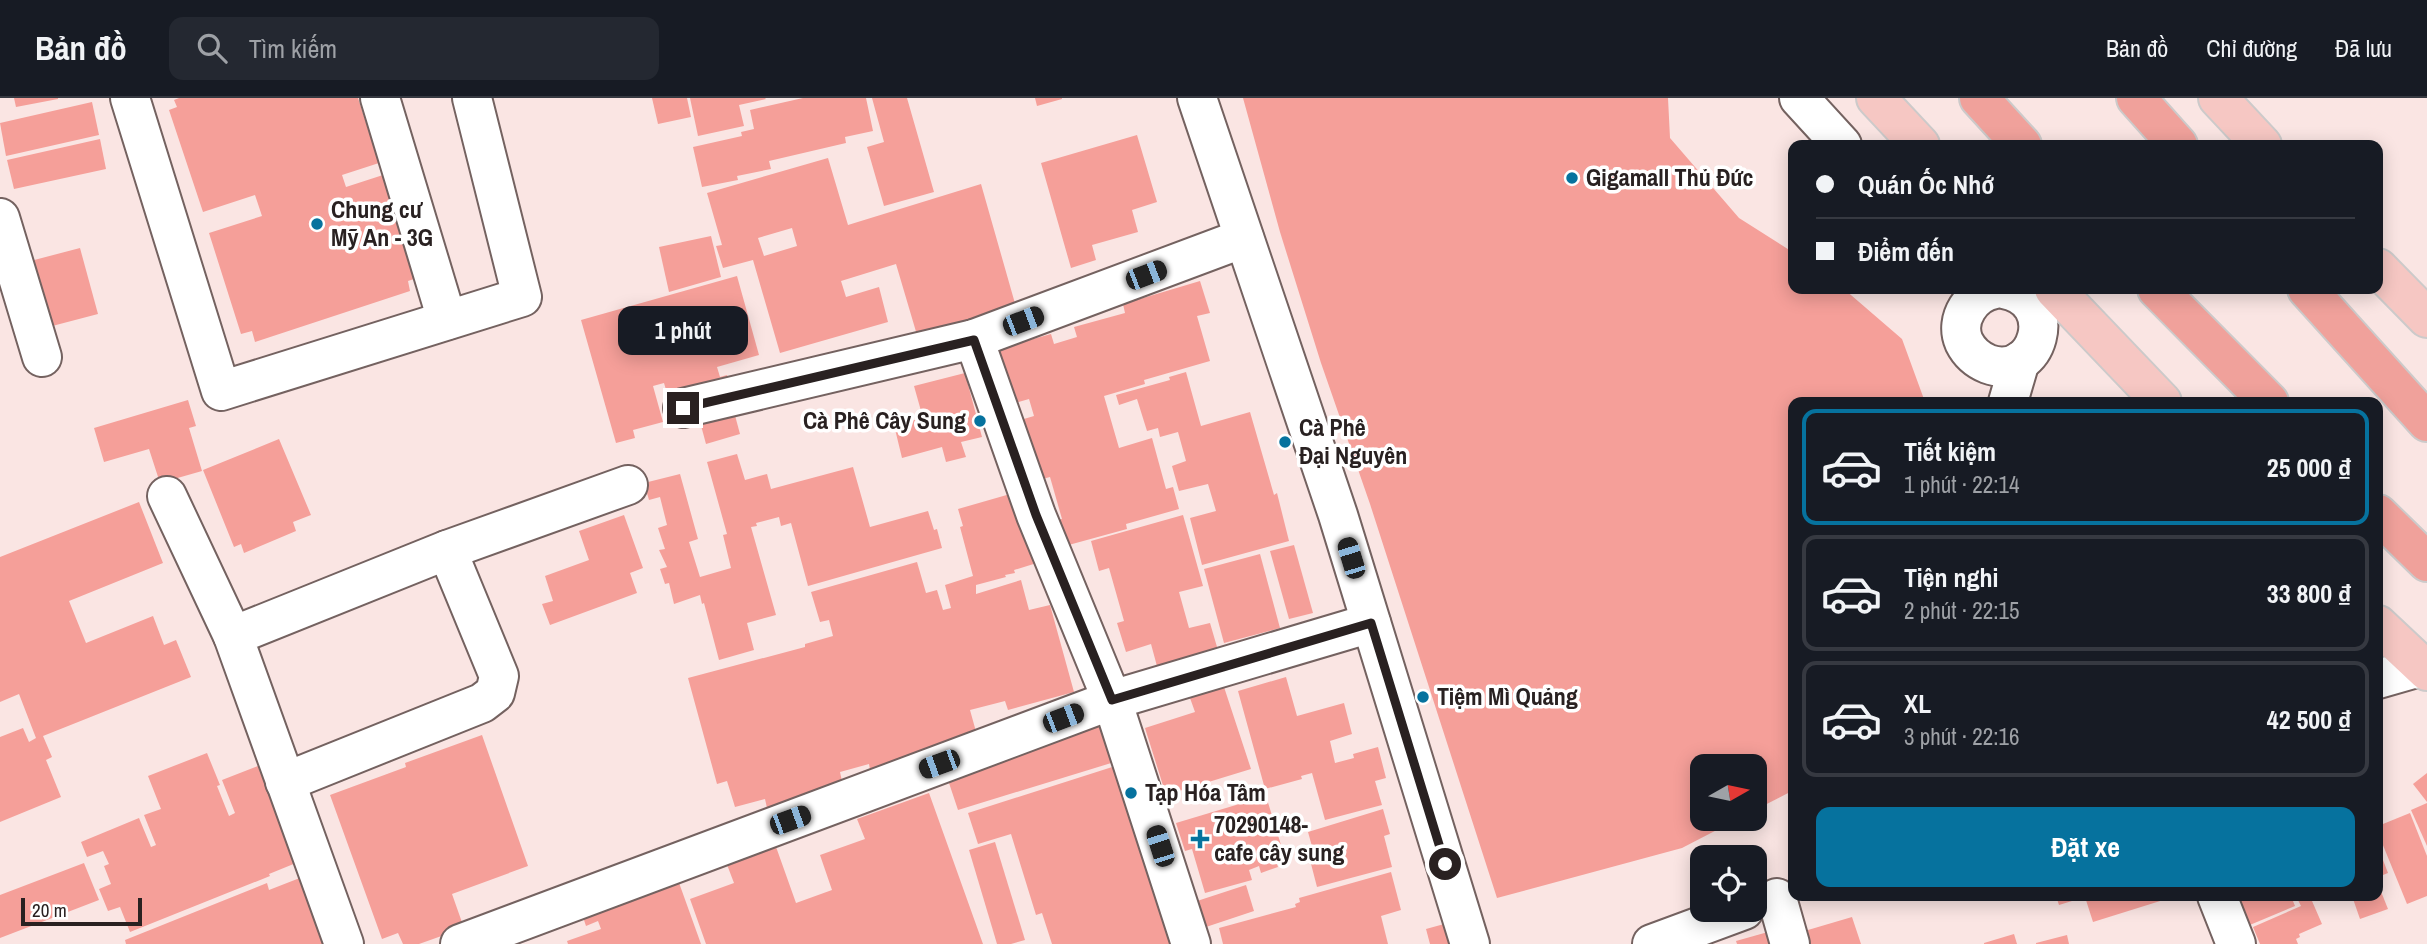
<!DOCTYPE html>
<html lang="vi">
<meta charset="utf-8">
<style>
:root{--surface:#171b24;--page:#242831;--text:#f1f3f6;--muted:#9ea1a6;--line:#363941;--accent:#06729e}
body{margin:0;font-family:"Archivo Narrow",sans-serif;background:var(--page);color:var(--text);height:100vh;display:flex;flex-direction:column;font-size:26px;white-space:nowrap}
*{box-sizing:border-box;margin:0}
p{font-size:23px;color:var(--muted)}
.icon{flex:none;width:38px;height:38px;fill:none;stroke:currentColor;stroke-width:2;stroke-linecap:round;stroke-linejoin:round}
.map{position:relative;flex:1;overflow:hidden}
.side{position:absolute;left:1788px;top:299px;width:595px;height:504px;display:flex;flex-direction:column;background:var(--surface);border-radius:14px;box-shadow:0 4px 18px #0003}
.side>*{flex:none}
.guide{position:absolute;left:1788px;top:42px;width:595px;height:154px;border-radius:14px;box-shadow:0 4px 18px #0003;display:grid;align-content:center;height:154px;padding:0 28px;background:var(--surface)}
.needle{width:46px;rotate:81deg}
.controls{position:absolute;left:1690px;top:656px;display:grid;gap:14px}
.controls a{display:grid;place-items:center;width:77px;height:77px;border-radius:14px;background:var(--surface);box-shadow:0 4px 18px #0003;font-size:35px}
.scale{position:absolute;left:21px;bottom:18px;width:121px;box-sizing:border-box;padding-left:7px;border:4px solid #292121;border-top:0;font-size:19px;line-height:24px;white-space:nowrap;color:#292121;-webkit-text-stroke:5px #fff;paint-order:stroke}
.end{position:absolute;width:32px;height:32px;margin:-16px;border:9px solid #292121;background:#fff;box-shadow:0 0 0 4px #fff}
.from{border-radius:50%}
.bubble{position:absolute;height:49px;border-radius:14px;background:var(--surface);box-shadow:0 4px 18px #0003;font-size:23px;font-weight:800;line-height:49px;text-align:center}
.car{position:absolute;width:21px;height:42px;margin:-21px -10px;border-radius:9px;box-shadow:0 0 5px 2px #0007;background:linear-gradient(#222 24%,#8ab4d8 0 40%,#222 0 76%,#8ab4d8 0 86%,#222 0)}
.guide b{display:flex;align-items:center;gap:24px;height:66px;font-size:26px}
.guide b+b{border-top:2px solid var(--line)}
.guide i{width:18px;height:18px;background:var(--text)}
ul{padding:12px 0 0;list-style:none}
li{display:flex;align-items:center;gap:21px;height:116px;margin:0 14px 10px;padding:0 14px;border:4px solid var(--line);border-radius:14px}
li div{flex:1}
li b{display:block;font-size:26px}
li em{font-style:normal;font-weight:800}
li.active{border-color:var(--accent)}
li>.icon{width:63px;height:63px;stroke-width:1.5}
.action{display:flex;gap:14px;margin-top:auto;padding:14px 28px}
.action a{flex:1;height:80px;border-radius:14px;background:var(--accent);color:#fff;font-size:28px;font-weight:800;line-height:80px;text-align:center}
header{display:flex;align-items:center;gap:42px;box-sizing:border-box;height:98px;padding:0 35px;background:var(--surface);border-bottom:2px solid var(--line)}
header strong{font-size:33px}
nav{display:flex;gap:38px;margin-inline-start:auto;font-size:24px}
.search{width:490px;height:63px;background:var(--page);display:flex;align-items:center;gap:18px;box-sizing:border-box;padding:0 24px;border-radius:14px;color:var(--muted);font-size:26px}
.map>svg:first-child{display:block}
.building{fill:#f59f99;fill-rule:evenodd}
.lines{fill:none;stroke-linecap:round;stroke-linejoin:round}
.minor-casing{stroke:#746260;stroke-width:42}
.major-casing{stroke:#cccaca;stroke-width:42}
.highway-casing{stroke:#cccaca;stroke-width:42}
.minor{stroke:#fff;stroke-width:38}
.major{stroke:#f6c7c3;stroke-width:38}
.highway{stroke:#f0a19b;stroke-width:38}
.route{stroke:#292121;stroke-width:9}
.poi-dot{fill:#06729e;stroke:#fff;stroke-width:2.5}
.labels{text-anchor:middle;stroke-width:7;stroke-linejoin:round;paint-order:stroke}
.poi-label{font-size:24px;font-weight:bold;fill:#292121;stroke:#fff;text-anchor:start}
</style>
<header>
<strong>Bản đồ</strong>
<div class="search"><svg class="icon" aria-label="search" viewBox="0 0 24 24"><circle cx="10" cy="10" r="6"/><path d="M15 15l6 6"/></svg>Tìm kiếm</div>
<nav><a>Bản đồ</a><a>Chỉ đường</a><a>Đã lưu</a></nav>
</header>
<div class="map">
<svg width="2427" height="846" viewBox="0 0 2427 846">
<rect width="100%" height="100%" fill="#fae5e3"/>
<g class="building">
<path d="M14 0H58V1L16 9Z"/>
<path d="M179 0H358L379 65 342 77 346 89 383 77 417 180 408 183 410 193 255 244 252 233 241 236 209 135 262 118 255 97 203 114 169 12 177 9 174 2Z"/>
<path d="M652 0H687L691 19 658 26Z"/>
<path d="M690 0H765L766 1 739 7 744 28 698 38Z"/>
<path d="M803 0H866L873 33 845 39 846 45 769 63 771 71 737 78 738 82 702 89 693 49 742 38 741 34 754 31 750 12Z"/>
<path d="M872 0H907L934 94 884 108 867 49 884 44Z"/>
<path d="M1035 0H1062V1L1037 8Z"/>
<path d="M1243 0H1668L1670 40 1739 120 1794 155V191H1844L1902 241 1925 304H1794V692L1755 712V668H1703V721H1738L1682 750 1497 800 1370 406 1321 265 1280 134Z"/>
<path d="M92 4 99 37 6 58 0 25Z"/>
<path d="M1137 37 1157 104 1132 112 1138 134 1092 147 1096 162 1071 170 1041 65Z"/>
<path d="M100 41 106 71 14 91 7 62Z"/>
<path d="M828 60 848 127 981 86 1018 216 975 221 917 237 896 166 841 183 846 199 879 189 888 224 780 255 753 162 723 170 716 148 722 147 707 95ZM792 130 797 148 764 158 758 140Z"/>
<path d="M711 138 721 179 669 194 659 149Z"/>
<path d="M80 150 98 216 37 232 19 166Z"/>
<path d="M737 178 759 257 717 269 720 279 727 277 730 288 671 309 664 285 653 288 663 324 633 332 635 340 616 345 581 222Z"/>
<path d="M1200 183 1210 215 1197 218 1210 263 1144 282 1145 286 1104 298 1119 350 1152 340 1166 391 1173 389 1179 411 1126 426 1127 431 1065 448 1057 422 1062 421 1050 379 1027 385 1017 323 1034 318 1029 301 1002 309 994 252 1051 236 1054 246 1077 239 1074 229 1125 215 1123 206Z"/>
<path d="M1186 274 1201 328 1250 314 1274 397 1277 395 1289 443 1202 467 1190 420 1216 413 1208 386 1179 393 1172 368 1186 363 1178 334 1160 339 1158 330 1147 333 1137 301 1119 307 1116 297 1170 282 1169 279Z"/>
<path d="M965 275 982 339 961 344 966 359 946 364 942 349 902 360 894 327 923 320 914 288Z"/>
<path d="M188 302 196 328 189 330 202 373 160 385 149 351 104 364 94 330Z"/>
<path d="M733 310 740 336 706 346 699 320Z"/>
<path d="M279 341 311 417 293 424 296 433 244 455 241 446 234 449 203 372Z"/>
<path d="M737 356 745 382 767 376 771 391 853 369 870 429 928 413 934 432 937 431 942 450 808 488 791 425 781 428 779 419 756 425 757 428 751 429 776 517 747 525 754 552 719 562 704 505 702 506 700 497 674 506 669 485 665 486 660 471 667 469 659 452 665 451 658 430 667 427 660 399 649 402 644 385 680 376 698 441 689 444 700 479 731 470 723 437 727 436 707 364Z"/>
<path d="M1021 393 1040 464 1014 472 1015 475 1005 477 1006 479 976 487V496L1021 482 1029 512 1050 507 1074 594 1008 612 1005 603 970 612 980 648 945 651 870 672 869 666 840 674 843 688 767 710 765 701 735 709 727 683 717 686 688 580 805 549V546L833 538 829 522 820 524 811 494 917 464 926 495 937 492 943 512 951 510 945 487 973 478 960 429 963 428 958 411Z"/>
<path d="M139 404 163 465 69 503 86 545 153 518 164 547 176 542 191 579 43 638 52 659 46 662 61 699 0 724V639L23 630 29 644 36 640 19 596 0 604V459Z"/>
<path d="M624 417 643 470 630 475 637 495 550 527 542 506 553 503 545 478 589 462 579 433Z"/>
<path d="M1183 417 1203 488 1179 494 1189 530 1210 525 1222 566 1161 583 1151 546 1126 554 1117 525 1124 523 1109 470 1099 473 1091 443Z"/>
<path d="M1294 447 1313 515 1289 521 1270 453Z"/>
<path d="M1260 456 1280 530 1224 545 1204 471Z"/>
<path d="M1286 579 1297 618 1344 605 1352 636 1330 643 1335 665 1354 660 1353 656 1378 649 1386 680 1375 683 1382 707 1325 722 1312 675 1301 678 1302 681 1265 691 1238 593Z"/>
<path d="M1224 589 1251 671 1166 697 1145 630 1195 614 1190 600Z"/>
<path d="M1109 622 1121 662 958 712 945 673Z"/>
<path d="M482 637 528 768 452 796 464 830 419 846H403L398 835 382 841 330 697 406 669 405 665Z"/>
<path d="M207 655 220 687 217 688 229 718 235 715 222 682 258 668 296 765 269 776 270 778 130 834 120 809 108 813 99 791 111 786 104 768 109 766 103 753 87 759 81 744 139 720 151 749 156 747 144 717 161 711 148 678Z"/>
<path d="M1131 663 1185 846H1052L1042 815 1036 817 1011 736 978 746 968 715Z"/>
<path d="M2427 675V704L2413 686Z"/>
<path d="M929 695 983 846H706L690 801 734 785 726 764 775 746 796 805 832 792 820 757 865 741 857 721Z"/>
<path d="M1266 698 1281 747 1272 750 1278 769 1261 775 1259 768 1249 772 1252 782 1205 795 1192 751 1185 753 1176 725Z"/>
<path d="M2427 705V748L2411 712Z"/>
<path d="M1383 711 1390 736 1384 738 1392 769 1317 789 1310 762 1315 759 1308 734Z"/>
<path d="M2410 715 2427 758V798L2407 806 2378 735V728Z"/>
<path d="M995 744 1025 842 1011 846H997L969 752Z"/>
<path d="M2378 749 2388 775 2378 779Z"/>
<path d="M84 765 99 802 0 840V797Z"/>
<path d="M1391 774 1401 812 1381 818 1388 846H1223L1219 830 1296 809 1295 806 1300 804 1299 800Z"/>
<path d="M310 776 334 846H126L125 842 267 785 269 792Z"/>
<path d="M678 782 701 846H568L567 843 601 831 598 823 586 828 582 816Z"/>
<path d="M2378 786 2388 811 2360 821 2352 798H2378Z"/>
<path d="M1246 787 1254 813 1200 831 1191 805Z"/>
<path d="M2056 798H2173V799L2093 824 2085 799 2059 807Z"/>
<path d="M2233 798H2291L2295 808 2245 829Z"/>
<path d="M2296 798H2323L2312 803 2322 826 2299 836 2300 839 2296 841 2298 846H2260L2253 829 2301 808Z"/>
<path d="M1852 819 1861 846H1793L1791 837Z"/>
<path d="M1455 823 1462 846H1430L1426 831Z"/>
<path d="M1775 832 1779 846H1737L1736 843Z"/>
<path d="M2014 836 2017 846H1984V845Z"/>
<path d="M2067 837 2069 846H2036V845Z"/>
</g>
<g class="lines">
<defs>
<g id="minor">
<path d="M130 0 221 293 522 199 472 0"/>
<path d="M380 0 447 222"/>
<path d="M1197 0 1338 417 1470 846"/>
<path d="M1799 0 1842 47"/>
<path d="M0 120 42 259"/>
<path d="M1995 191C1972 195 1954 221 1964 244 1969 254 1978 262 1988 266 2038 284 2063 202 2004 191"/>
<path d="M974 241 1036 417 1112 602 1191 846"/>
<path d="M2008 304 2020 263"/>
<path d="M683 310 974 241 1244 140"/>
<path d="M167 398 233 538"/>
<path d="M2378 581 2427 567"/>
<path d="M285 684 482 605 495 595 499 578 447 452"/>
<path d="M2217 798 2236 846"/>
<path d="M1777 800 1790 846"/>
<path d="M344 846 233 538 447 452 628 387"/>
<path d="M460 846 1112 602 1371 525"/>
<path d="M1652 846 1744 812"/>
</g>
<g id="major">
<path d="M1876 0 1920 47"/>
<path d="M2218 0 2262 47"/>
<path d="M2378 170 2427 220"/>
<path d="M2054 191 2162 304"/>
<path d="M2378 527 2427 573"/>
</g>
<g id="highway">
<path d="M1979 0 2022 47"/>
<path d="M2136 0 2178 47"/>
<path d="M2157 191 2269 304"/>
<path d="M2307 191 2427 324"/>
<path d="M2378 416 2427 464"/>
</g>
</defs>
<use href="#minor" class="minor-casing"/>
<use href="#major" class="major-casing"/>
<use href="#highway" class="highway-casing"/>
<use href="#minor" class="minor"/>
<use href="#major" class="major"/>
<use href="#highway" class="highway"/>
</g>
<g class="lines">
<path class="route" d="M683 310 974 242 1036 417 1112 602 1371 525 1445 766"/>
</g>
<g class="poi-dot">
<circle cx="1572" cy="80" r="7"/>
<circle cx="317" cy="126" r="7"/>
<circle cx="980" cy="323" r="7"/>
<circle cx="1285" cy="344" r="7"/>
<circle cx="1423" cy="599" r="7"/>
<circle cx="1131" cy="695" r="7"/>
<path d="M1196.5 730.5h7v7h7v7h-7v7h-7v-7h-7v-7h7z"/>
</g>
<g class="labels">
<g class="poi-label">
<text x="1586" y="88">Gigamall Thủ Đức</text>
<text x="331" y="120">Chung cư<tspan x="331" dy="28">Mỹ An - 3G</tspan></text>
<text x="966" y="331" text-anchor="end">Cà Phê Cây Sung</text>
<text x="1299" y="338">Cà Phê<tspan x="1299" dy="28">Đại Nguyên</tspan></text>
<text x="1437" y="607">Tiệm Mì Quảng</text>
<text x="1145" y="703">Tạp Hóa Tâm</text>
<text x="1214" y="735">70290148-<tspan x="1214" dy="28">cafe cây sung</tspan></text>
</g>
</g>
</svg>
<div class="controls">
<a><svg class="needle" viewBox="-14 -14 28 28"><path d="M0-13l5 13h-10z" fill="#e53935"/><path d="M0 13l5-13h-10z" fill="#9ea1a6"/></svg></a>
<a><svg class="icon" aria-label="locate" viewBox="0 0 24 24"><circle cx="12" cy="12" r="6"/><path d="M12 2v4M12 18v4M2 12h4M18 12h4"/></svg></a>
</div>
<div class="scale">20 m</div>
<i class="end from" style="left:1445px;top:766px"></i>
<i class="end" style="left:683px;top:310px"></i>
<div class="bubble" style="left:618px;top:208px;width:130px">1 phút</div>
<i class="car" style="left:1146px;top:177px;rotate:69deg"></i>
<i class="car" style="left:1023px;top:223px;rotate:69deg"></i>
<i class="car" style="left:1351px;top:460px;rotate:343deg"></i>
<i class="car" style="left:1063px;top:620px;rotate:69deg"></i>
<i class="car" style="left:939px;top:666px;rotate:250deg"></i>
<i class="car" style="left:790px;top:722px;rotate:70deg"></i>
<i class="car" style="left:1160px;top:748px;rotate:342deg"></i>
<div class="guide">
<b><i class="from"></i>Quán Ốc Nhớ</b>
<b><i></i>Điểm đến</b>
</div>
<section class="side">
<ul>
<li class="active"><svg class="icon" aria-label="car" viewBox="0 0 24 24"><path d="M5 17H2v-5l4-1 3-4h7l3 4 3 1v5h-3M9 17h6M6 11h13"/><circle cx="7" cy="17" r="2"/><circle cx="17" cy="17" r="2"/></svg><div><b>Tiết kiệm</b><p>1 phút · 22:14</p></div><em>25 000 ₫</em></li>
<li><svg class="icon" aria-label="car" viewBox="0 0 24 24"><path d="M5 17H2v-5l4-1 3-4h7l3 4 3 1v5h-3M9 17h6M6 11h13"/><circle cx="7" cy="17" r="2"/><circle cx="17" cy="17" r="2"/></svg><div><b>Tiện nghi</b><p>2 phút · 22:15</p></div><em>33 800 ₫</em></li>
<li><svg class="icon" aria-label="car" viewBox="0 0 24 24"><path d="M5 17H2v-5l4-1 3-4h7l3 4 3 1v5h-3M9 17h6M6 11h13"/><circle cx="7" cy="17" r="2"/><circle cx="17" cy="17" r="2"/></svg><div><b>XL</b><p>3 phút · 22:16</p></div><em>42 500 ₫</em></li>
</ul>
<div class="action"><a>Đặt xe</a></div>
</section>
</div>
